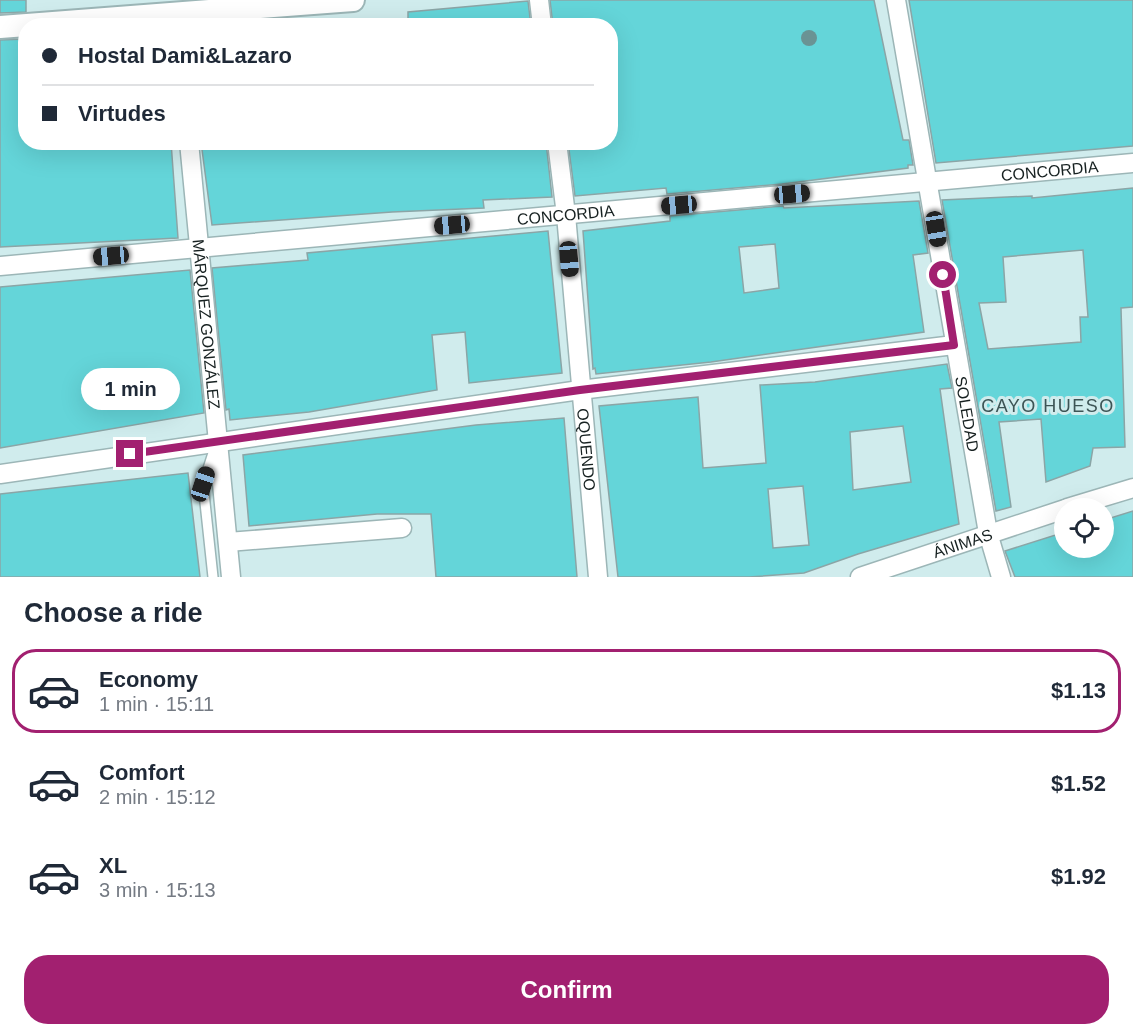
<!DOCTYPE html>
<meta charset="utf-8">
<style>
:root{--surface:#fff;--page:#f2f2f3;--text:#1f2937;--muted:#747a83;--line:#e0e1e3;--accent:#a22070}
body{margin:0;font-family:Helvetica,sans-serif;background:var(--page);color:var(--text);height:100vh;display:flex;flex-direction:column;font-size:22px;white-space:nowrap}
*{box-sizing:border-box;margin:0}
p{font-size:20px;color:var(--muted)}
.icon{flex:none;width:33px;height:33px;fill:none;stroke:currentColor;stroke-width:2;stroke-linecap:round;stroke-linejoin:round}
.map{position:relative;height:577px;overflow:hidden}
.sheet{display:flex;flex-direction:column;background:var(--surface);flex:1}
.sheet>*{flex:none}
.top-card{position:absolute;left:18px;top:18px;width:600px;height:132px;border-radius:24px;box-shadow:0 6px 24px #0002;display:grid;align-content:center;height:132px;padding:0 24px;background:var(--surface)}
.buttons{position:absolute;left:1054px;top:498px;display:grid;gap:12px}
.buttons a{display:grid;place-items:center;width:60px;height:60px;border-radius:50%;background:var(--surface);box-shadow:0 6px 24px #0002;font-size:30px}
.end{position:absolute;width:27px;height:27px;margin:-14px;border:8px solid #a22070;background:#fff;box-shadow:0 0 0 3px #fff}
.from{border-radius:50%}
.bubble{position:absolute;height:42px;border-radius:21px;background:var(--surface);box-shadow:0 6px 24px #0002;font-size:20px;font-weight:700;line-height:42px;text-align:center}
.car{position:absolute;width:18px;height:36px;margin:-18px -9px;border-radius:8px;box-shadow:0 0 4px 2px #0007;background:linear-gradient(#222 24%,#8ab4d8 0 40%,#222 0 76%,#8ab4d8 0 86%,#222 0)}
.top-card b{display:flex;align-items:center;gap:21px;height:57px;font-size:22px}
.top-card b+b{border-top:2px solid var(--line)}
.top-card i{width:15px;height:15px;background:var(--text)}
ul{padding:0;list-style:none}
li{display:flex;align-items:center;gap:18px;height:84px;margin:0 12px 9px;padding:0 12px;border:3px solid transparent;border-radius:24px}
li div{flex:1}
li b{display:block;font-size:22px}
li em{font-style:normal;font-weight:700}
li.current{border-color:var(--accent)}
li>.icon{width:54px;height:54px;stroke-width:1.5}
h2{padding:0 24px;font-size:27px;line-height:72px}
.button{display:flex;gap:12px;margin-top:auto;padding:12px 24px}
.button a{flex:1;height:69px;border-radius:24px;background:var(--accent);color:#fff;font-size:24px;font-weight:700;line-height:69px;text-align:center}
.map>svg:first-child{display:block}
.building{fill:#64d5d9;stroke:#8ba5a6;stroke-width:1.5;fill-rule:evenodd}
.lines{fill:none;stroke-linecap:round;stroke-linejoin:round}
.service-casing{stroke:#9cb6b7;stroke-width:12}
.minor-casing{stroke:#9cb6b7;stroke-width:21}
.tertiary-casing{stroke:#9cb6b7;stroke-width:26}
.service{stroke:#fff;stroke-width:9}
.minor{stroke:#fff;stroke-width:18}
.tertiary{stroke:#fff;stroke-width:22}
.tree{fill:#6a9394}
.route{stroke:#a22070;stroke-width:8}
.labels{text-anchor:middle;stroke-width:6;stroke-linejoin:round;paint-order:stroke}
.street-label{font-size:16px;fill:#172121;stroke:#d0eced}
.neighbourhood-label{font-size:18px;letter-spacing:1.5px;fill:#3c5455;stroke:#d0eced}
</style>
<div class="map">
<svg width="1133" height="577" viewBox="0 0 1133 577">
<rect width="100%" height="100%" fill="#d0eced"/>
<g class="building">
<path d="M0 0H26V12L0 13Z"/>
<path d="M550 0H874L903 140H909L913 165H908V168L782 184 667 194 666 188 575 196 568 142H610V26H553Z"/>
<path d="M909 0H1133V146L936 163Z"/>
<path d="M528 1 531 26H408V12Z"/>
<path d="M26 39V142H171L178 238 0 247V40Z"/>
<path d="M201 142H259L260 147 322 142H546L552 197 483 200 484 208 392 212 212 225Z"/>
<path d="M1133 188V307L1121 308 1125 447 1093 448 1090 466 1046 482 1041 419 999 422 1011 507 996 511 942 200 1032 196V198ZM1083 250 1088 317H1080L1081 342 988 349 979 303 1006 302 1003 257Z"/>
<path d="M919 201 928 253 913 255 924 332 711 362 596 374 595 368 593 369 583 231 670 221V216L783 206 784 208ZM775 244 779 288 744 293 739 247Z"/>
<path d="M548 231 562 373 469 383 465 332 432 335 437 390 309 412 230 420 229 409 226 410 212 268 308 260 307 253Z"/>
<path d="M190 270 204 413 0 448V287Z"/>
<path d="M947 364 952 388 940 389 959 524 858 554 804 573 749 577H618L599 406 698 397 703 468 766 463 760 385 815 382ZM903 426 911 482 853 490 850 432ZM803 486 809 545 773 548 768 489Z"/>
<path d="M564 418 577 577H436L431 514H377L249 526 243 455 476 425Z"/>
<path d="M188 473 200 577H0V494Z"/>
<path d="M1133 511V577H1015L1005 551 1065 532V548H1104V520Z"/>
</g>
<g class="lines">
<defs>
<path id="service" d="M213 577 203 484 214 450"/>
<g id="minor">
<path d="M539 0 542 26"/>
<path id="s1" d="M896 0 988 533 1001 577"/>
<path id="s2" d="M189 142 231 577"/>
<path id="s3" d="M557 142 566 215 598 577"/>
<path id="s4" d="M0 266 1133 163"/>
<path d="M0 474 580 390 954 345"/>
<path d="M1067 508 1133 488"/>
<path d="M228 542 402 528"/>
<path id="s5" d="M860 577 1065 509"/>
</g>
<path id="tertiary" d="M0 27 353 0"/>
</defs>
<use href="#service" class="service-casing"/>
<use href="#minor" class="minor-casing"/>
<use href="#tertiary" class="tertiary-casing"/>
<use href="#service" class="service"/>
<use href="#minor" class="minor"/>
<use href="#tertiary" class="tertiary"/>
</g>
<circle class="tree" cx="809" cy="38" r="8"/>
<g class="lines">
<path class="route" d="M130 454 580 390 954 345 943 275"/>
</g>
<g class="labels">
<g class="street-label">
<text dy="6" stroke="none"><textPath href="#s4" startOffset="1054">CONCORDIA</textPath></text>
<text dy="6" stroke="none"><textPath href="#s4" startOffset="568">CONCORDIA</textPath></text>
<text dy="6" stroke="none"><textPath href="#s2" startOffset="183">MÁRQUEZ GONZÁLEZ</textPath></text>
<text dy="6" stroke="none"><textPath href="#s1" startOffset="420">SOLEDAD</textPath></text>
<text dy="6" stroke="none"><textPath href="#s3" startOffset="309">OQUENDO</textPath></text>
<text dy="6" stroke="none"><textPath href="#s5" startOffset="108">ÁNIMAS</textPath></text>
</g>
<g class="neighbourhood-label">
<text x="1048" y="412">CAYO HUESO</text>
</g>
</g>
</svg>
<div class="buttons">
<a><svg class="icon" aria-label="locate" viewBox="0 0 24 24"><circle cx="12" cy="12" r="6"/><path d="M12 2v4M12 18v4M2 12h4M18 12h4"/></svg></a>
</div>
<i class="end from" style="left:943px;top:275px"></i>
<i class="end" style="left:130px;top:454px"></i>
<div class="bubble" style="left:81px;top:368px;width:99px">1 min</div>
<i class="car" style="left:792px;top:194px;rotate:85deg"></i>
<i class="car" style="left:679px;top:205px;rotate:265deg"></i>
<i class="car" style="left:452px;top:225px;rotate:265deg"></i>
<i class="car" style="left:936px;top:229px;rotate:171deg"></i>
<i class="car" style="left:111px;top:256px;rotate:265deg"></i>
<i class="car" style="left:569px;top:259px;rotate:175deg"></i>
<i class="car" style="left:203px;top:484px;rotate:18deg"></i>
<div class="top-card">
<b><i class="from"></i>Hostal Dami&amp;Lazaro</b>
<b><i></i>Virtudes</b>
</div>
</div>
<section class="sheet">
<h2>Choose a ride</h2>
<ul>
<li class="current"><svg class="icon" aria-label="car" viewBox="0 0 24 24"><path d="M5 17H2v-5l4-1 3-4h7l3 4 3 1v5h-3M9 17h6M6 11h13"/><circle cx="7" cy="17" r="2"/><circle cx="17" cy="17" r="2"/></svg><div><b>Economy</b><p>1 min · 15:11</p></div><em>$1.13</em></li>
<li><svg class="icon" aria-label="car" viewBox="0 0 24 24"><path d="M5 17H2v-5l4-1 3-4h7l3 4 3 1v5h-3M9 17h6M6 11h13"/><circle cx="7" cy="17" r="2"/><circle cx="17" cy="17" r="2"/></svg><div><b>Comfort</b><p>2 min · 15:12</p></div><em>$1.52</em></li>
<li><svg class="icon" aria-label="car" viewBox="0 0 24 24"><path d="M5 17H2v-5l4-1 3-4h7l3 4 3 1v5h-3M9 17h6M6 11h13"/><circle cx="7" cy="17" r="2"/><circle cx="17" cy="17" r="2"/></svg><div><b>XL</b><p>3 min · 15:13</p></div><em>$1.92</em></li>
</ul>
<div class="button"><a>Confirm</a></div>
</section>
